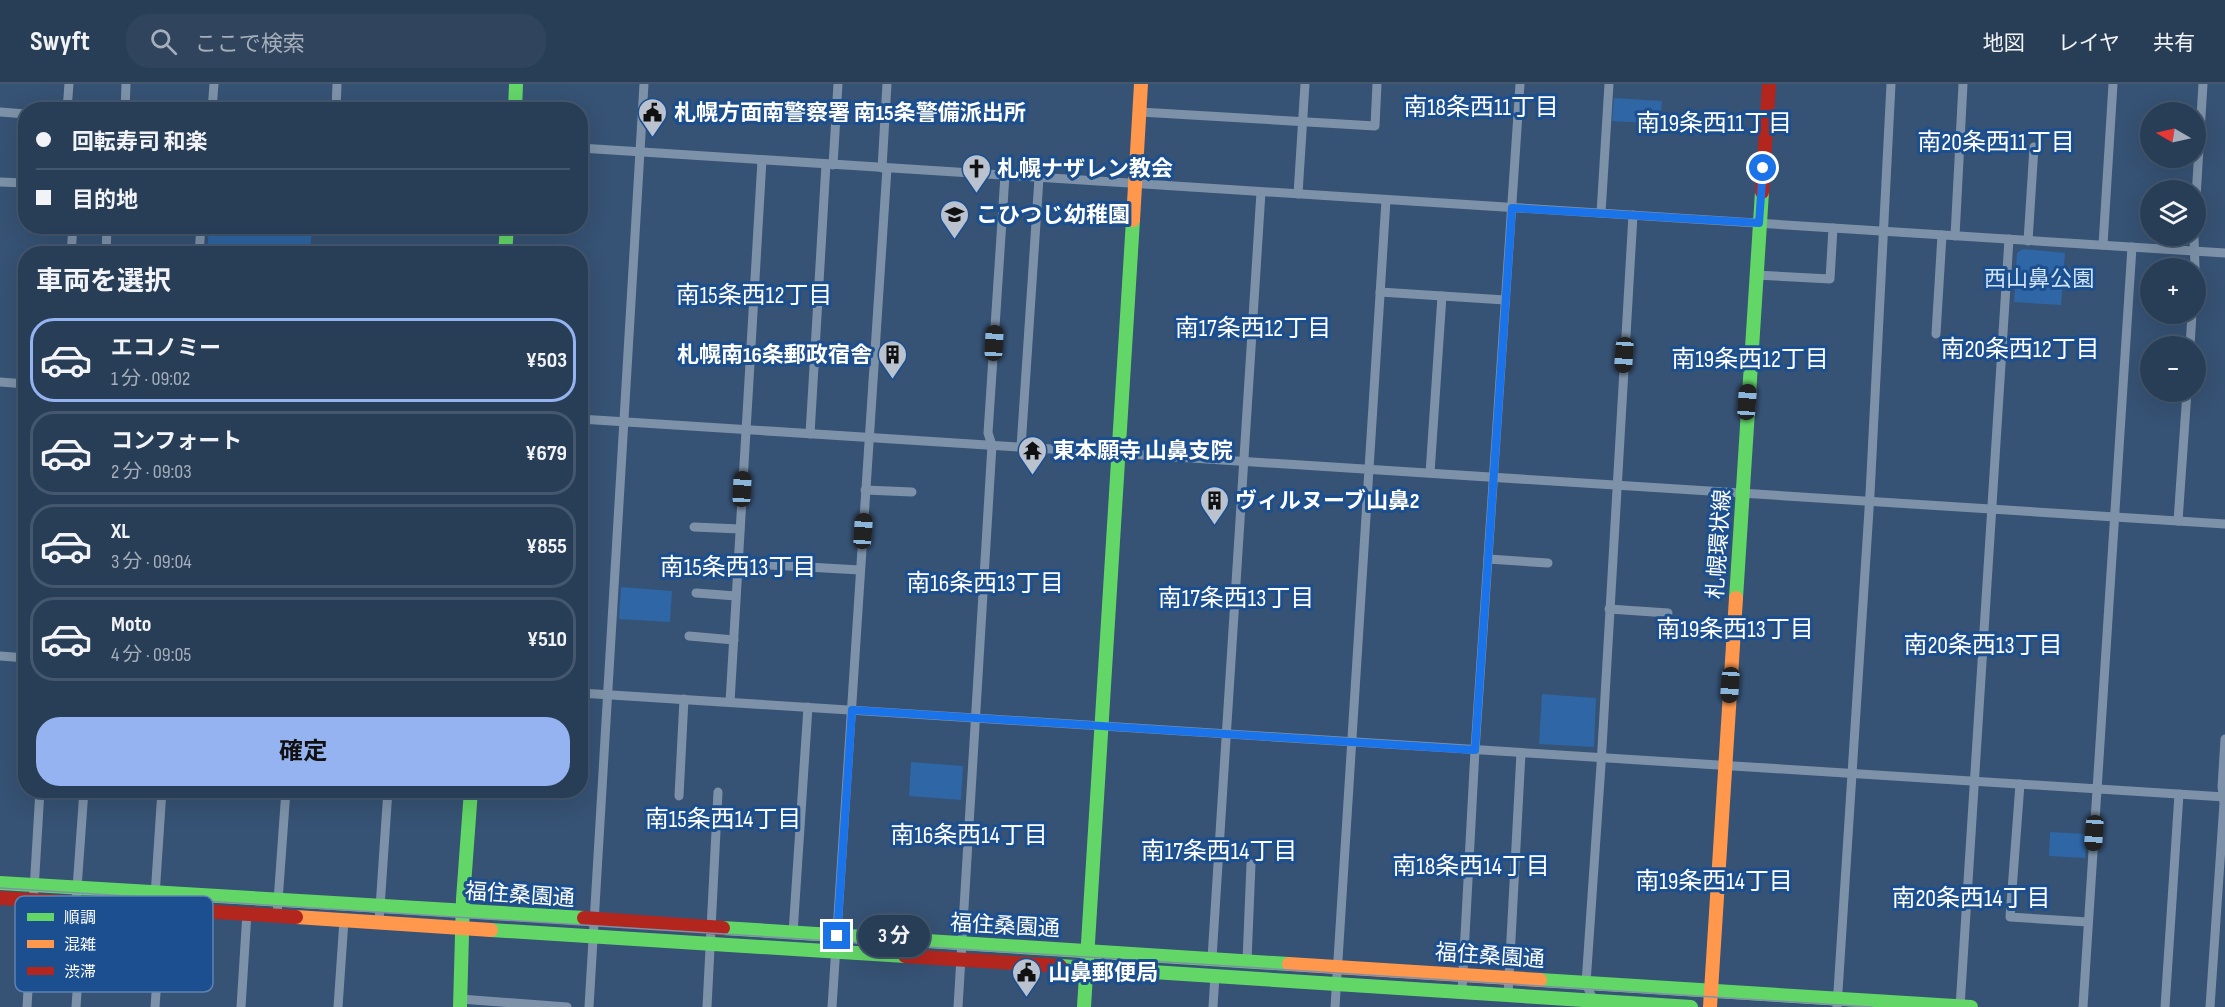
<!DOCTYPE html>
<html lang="ja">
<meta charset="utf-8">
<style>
:root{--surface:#283e57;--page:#30455d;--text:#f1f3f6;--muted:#a5aeba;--line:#44576d;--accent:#95b2f1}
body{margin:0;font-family:"Sofia Sans Condensed","Noto Sans JP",sans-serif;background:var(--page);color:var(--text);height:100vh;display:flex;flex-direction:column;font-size:22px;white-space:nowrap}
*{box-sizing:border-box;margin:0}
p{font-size:20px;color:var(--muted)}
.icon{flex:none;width:33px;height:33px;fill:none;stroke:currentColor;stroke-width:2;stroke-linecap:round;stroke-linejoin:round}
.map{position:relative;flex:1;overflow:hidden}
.drawer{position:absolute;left:18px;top:162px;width:570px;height:552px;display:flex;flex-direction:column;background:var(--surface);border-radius:24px;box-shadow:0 6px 24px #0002,0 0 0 2px var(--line)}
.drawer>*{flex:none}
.guide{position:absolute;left:18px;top:18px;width:570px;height:132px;border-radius:24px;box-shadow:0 6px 24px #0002,0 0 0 2px var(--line);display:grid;align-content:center;height:132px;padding:0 18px;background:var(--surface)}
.needle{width:39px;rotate:279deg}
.tools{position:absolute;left:2140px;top:18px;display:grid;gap:12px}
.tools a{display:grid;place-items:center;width:66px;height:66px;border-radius:50%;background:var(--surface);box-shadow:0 6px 24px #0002,0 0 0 2px var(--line);font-size:30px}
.end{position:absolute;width:27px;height:27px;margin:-14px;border:8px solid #1a73e8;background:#fff;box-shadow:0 0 0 3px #fff}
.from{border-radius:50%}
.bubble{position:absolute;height:42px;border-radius:21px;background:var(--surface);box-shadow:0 6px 24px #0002,0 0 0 2px var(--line);font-size:20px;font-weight:700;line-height:42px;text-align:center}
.car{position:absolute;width:18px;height:36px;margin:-18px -9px;border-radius:8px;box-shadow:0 0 4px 2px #0007;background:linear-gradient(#222 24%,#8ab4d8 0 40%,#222 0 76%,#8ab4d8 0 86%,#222 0)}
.guide b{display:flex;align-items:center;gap:21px;height:57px;font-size:22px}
.guide b+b{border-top:2px solid var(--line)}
.guide i{width:15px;height:15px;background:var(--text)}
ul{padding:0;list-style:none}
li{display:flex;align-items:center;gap:18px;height:84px;margin:0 12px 9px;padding:0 6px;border:3px solid var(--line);border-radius:24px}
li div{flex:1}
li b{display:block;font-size:22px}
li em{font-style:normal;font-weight:700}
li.selected{border-color:var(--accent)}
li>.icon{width:54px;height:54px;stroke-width:1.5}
h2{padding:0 18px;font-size:27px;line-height:72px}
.button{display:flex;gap:12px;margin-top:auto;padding:12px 18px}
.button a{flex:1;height:69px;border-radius:24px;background:var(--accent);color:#111;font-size:24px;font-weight:700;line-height:69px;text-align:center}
header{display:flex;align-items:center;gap:36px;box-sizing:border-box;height:84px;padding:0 30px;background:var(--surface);border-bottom:2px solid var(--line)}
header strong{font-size:28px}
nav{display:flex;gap:33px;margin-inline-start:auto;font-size:21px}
.search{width:420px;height:54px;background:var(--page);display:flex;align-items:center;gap:15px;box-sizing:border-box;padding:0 21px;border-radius:24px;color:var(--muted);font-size:22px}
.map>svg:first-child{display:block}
.green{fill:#2f66a5}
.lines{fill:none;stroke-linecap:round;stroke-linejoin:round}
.street{stroke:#7d92a8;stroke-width:9}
.fast{stroke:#63d668;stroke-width:14}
.slow{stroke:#ff974d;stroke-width:14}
.jam{stroke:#b3261e;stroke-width:14}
.tram{stroke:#7e92a7;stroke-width:1.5}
.route{stroke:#1a73e8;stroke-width:8}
.labels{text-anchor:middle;stroke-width:6;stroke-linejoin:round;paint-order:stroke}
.poi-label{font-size:22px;font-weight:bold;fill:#fff;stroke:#1b4f8f;text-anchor:start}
.park-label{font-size:22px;fill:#cfe3fa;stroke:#1b4f8f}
.street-label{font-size:22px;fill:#fff;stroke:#1b4f8f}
.neighbourhood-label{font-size:24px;fill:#fff;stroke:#1b4f8f}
.key{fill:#1b4f8f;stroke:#5f84b1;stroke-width:1.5}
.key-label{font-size:16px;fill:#fff}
</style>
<header>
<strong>Swyft</strong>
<div class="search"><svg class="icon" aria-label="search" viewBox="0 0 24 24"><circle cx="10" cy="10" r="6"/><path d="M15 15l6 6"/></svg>ここで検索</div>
<nav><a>地図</a><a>レイヤ</a><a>共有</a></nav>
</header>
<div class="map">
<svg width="2225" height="923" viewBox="0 0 2225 923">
<rect width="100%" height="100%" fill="#365274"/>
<g class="green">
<path d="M1614 14 1662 17 1660 40 1612 37Z"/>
<path d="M209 143H312L310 169H207Z"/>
<path d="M2023 165 2065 169 2061 221 2014 218 2017 169Z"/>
<path d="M621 503 672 507 670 538 619 535Z"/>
<path d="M1542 610 1596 614 1594 663 1539 660Z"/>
<path d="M911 678 963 682 961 716 909 712Z"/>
<path d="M2050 748 2087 750 2085 774 2049 772Z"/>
</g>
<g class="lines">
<g class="street">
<path d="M67 26 69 0"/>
<path d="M125 26 126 0"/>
<path d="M212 26 214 0"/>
<path d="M336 26 337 0"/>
<path d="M0 28 26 30"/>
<path d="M1140 28 1375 42 1377 0"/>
<path d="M580 64 2225 169"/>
<path d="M833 81 838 0"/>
<path d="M882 84 887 0"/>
<path d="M0 98 26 99"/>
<path d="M1298 110 1305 0"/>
<path d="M2196 113 2203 0"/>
<path d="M1601 129 1609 0"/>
<path d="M1955 152 1963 0"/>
<path d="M2194 152 2195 184"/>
<path d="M2028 157 2034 63"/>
<path d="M2103 161 2113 0"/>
<path d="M71 170 73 142"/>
<path d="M106 170 107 142"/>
<path d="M199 170 201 142"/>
<path d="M1756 191 1830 195 1833 144"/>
<path d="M1380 208 1505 216"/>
<path d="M1936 250 1942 151"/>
<path d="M2190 262 2192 230"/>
<path d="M0 298 26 300"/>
<path d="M580 335 2225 440"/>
<path d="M810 350 826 80"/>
<path d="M1021 363 1039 94"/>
<path d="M1430 389 1442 212"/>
<path d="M865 406 912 408"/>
<path d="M2178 437 2187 308"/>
<path d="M694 443 740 445"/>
<path d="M1488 475 1548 479"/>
<path d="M738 479 860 486"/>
<path d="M696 509 736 512"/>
<path d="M1609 525 1668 529"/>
<path d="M689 552 734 556"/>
<path d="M0 572 26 574"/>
<path d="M580 609 2225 713"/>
<path d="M730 618 762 76"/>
<path d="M2020 700 2010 833 2088 838"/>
<path d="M679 712 684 615"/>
<path d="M155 812 162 706"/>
<path d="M76 818 84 706"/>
<path d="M277 831 286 706"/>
<path d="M379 838 388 706"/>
<path d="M793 849 808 623"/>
<path d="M1212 874 1261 108"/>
<path d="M1247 877 1251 780"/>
<path d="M1462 907 1475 666 1520 0"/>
<path d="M1508 911 1521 669"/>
<path d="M460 915 567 923"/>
<path d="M1592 921 1593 916 1586 899 1601 681 1633 131"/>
<path d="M27 923 40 706"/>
<path d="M76 923 83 819"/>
<path d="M155 923 162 824"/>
<path d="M241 923 247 829"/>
<path d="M338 923 344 836"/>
<path d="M589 923 644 0"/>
<path d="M707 923 718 708"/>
<path d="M832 923 887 84"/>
<path d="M958 923 992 361 988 349 1005 91"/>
<path d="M1213 923 1215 891"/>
<path d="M1335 923 1386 116"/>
<path d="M1837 923 1870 410 1891 0"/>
<path d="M1960 923 2009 155"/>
<path d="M2083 923 2132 163"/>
<path d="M2165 923 2179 710"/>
<path d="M2210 923 2224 719 2222 703 2225 655"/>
</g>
<g class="fast">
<path d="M515 26 516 0"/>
<path d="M505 170 507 142"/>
<path d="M1736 514 1762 108"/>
<path d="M0 799 584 834"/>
<path d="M723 844 1289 880"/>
<path d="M491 846 905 872"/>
<path d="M1060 882 1691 923"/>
<path d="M1540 896 1971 923"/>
<path d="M460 923 463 815 471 706"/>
<path d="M1084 923 1133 136"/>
</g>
<g class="slow">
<path d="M1133 136 1141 0"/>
<path d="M296 833 491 846"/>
<path d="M1289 880 1540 896"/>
<path d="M1710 923 1736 514"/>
</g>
<g class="jam">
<path d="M1762 108 1769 0"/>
<path d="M0 814 296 833"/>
<path d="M584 834 723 844"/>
<path d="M905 872 1060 882"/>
</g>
<path class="tram" d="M0 804 1872 923"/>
</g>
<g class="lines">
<path class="route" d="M837 852 852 626 1475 666 1512 124 1759 139 1763 84"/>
</g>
<defs>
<symbol id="civic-pin" viewBox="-11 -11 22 30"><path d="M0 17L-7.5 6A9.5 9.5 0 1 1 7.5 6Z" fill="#b9c2ce" stroke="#1b4f8f"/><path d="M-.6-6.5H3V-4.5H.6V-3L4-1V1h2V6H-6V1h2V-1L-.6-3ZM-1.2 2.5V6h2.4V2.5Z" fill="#111"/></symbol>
<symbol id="church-pin" viewBox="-11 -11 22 30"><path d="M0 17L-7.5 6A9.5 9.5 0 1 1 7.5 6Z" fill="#b9c2ce" stroke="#1b4f8f"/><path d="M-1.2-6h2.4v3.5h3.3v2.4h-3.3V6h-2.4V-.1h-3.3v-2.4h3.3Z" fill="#111"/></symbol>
<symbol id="school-pin" viewBox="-11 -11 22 30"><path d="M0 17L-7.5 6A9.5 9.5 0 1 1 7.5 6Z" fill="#b9c2ce" stroke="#1b4f8f"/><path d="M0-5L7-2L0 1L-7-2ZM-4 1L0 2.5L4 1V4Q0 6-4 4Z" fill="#111"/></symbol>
<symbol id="building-pin" viewBox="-11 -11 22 30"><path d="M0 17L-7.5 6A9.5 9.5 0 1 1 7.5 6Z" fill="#b9c2ce" stroke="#1b4f8f"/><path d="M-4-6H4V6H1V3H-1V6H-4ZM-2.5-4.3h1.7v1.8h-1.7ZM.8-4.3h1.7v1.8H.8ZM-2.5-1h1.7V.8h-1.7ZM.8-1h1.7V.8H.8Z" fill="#111"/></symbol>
<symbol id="temple-pin" viewBox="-11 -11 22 30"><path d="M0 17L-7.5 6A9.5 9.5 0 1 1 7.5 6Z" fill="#b9c2ce" stroke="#1b4f8f"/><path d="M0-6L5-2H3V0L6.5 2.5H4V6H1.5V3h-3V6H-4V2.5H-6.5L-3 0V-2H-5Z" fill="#111"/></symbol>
</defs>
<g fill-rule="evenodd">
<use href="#civic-pin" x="636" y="12" width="33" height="45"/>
<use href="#church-pin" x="960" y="68" width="33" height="45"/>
<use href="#school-pin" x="938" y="114" width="33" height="45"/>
<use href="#building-pin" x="876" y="254" width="33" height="45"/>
<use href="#temple-pin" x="1016" y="350" width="33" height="45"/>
<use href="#building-pin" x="1198" y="400" width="33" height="45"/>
<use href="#civic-pin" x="1010" y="872" width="33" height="45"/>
</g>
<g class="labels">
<g class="poi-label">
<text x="674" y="36">札幌方面南警察署 南15条警備派出所</text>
<text x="997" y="92">札幌ナザレン教会</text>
<text x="976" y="138">こひつじ幼稚園</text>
<text x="872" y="278" text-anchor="end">札幌南16条郵政宿舎</text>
<text x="1053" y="374">東本願寺 山鼻支院</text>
<text x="1235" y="424">ヴィルヌーブ山鼻2</text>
<text x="1048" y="896">山鼻郵便局</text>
</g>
<g class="park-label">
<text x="2039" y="202">西山鼻公園</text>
</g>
<g class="street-label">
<text transform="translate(1718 460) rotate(-86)" y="8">札幌環状線</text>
<text transform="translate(520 810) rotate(4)" y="8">福住桑園通</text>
<text transform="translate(1005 841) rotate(3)" y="8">福住桑園通</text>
<text transform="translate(1490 871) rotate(4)" y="8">福住桑園通</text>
</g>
<g class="neighbourhood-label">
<text x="1481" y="31">南18条西11丁目</text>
<text x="1714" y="47">南19条西11丁目</text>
<text x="1996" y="66">南20条西11丁目</text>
<text x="754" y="219">南15条西12丁目</text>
<text x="1253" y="252">南17条西12丁目</text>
<text x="2020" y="273">南20条西12丁目</text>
<text x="1750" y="283">南19条西12丁目</text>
<text x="738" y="491">南15条西13丁目</text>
<text x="985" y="507">南16条西13丁目</text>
<text x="1236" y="522">南17条西13丁目</text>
<text x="1735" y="553">南19条西13丁目</text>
<text x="1983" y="569">南20条西13丁目</text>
<text x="723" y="743">南15条西14丁目</text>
<text x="969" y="759">南16条西14丁目</text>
<text x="1219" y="775">南17条西14丁目</text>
<text x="1471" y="790">南18条西14丁目</text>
<text x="1714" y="805">南19条西14丁目</text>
<text x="1971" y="822">南20条西14丁目</text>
</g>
</g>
<rect x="15" y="812" width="198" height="96" rx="9" class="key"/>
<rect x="27" y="829" width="27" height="8" fill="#63d668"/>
<rect x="27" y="856" width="27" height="8" fill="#ff974d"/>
<rect x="27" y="883" width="27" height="8" fill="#b3261e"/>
<g class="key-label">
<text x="64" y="839">順調</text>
<text x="64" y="866">混雑</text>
<text x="64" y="893">渋滞</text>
</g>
</svg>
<div class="tools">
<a><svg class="needle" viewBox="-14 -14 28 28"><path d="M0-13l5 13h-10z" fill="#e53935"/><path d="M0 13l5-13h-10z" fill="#a5aeba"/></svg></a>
<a><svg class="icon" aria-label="layers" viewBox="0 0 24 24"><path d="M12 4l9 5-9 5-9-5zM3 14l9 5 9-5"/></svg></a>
<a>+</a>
<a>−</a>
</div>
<i class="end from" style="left:1763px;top:84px"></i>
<i class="end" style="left:837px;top:852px"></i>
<div class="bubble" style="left:858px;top:831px;width:72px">3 分</div>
<i class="car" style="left:994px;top:259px;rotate:3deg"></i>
<i class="car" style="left:1624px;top:271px;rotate:184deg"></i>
<i class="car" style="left:1747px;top:318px;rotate:4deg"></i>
<i class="car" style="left:742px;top:405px;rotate:3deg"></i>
<i class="car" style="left:863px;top:447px;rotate:4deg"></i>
<i class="car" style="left:1730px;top:601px;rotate:184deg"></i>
<i class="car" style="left:2094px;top:749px;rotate:184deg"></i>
<div class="guide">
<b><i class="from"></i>回転寿司 和楽</b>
<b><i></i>目的地</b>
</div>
<section class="drawer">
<h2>車両を選択</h2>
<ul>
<li class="selected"><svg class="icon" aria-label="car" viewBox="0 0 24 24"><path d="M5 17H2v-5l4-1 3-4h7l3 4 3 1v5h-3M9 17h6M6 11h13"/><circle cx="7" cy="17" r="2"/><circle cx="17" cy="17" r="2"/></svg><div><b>エコノミー</b><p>1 分 · 09:02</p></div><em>¥503</em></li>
<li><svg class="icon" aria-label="car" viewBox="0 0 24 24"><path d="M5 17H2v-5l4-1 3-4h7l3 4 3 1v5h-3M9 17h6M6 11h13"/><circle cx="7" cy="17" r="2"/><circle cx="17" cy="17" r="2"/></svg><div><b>コンフォート</b><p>2 分 · 09:03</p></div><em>¥679</em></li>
<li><svg class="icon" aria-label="car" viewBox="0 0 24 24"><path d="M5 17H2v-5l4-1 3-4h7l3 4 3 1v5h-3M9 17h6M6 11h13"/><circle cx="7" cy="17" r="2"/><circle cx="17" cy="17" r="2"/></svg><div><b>XL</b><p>3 分 · 09:04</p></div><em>¥855</em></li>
<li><svg class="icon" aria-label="car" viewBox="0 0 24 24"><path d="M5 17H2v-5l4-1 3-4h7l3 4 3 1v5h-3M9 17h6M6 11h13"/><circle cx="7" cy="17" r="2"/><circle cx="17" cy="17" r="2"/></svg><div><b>Moto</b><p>4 分 · 09:05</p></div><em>¥510</em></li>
</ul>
<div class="button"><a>確定</a></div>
</section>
</div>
